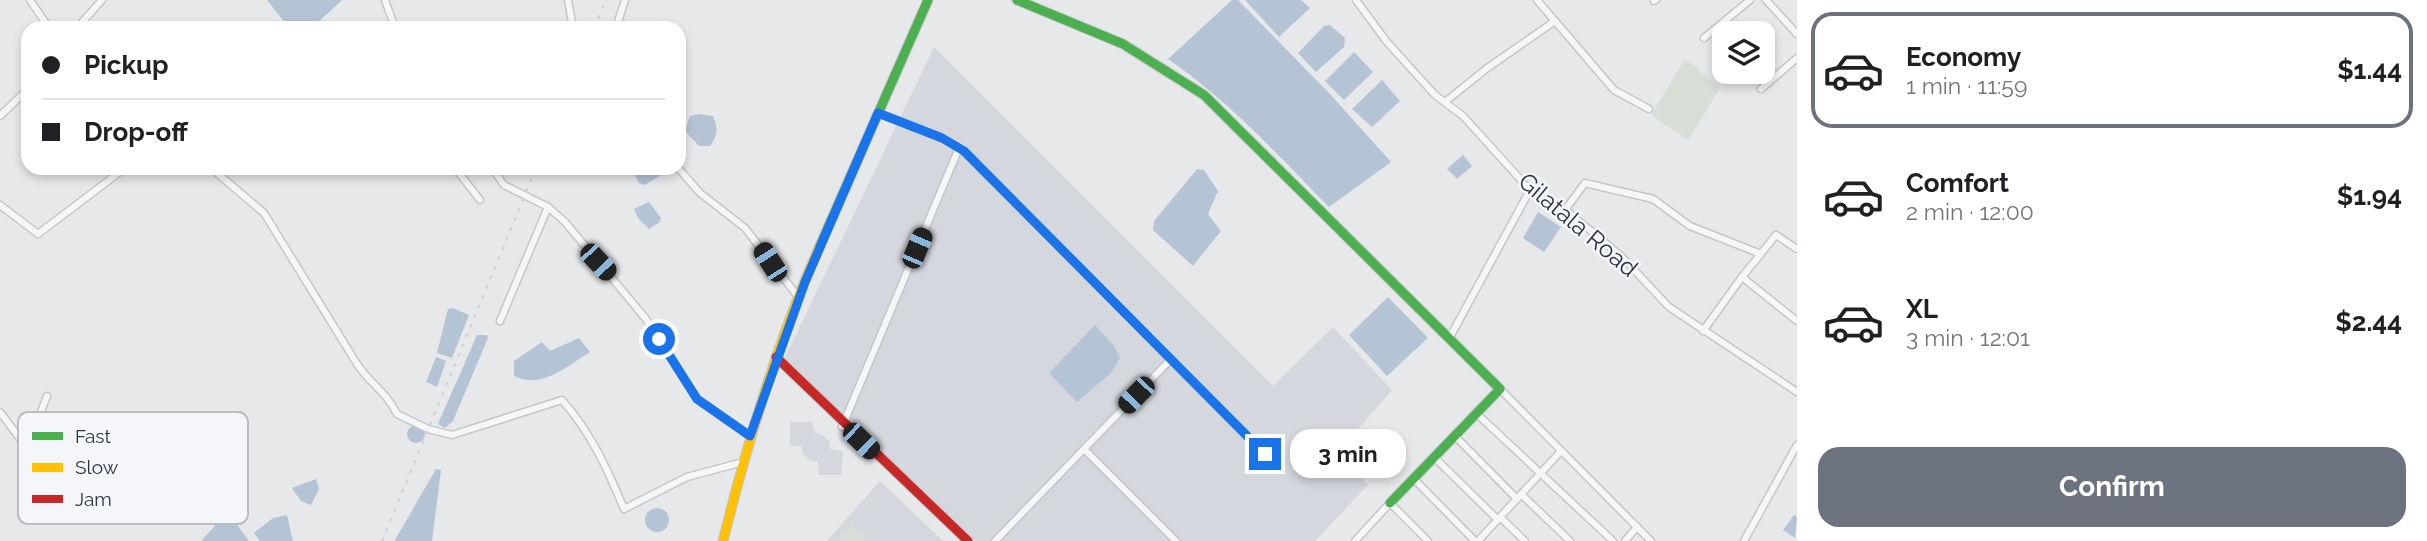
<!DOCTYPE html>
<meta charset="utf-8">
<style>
:root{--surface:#fff;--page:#f6f6f6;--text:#202124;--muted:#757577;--line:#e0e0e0;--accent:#6c737f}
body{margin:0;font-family:Raleway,sans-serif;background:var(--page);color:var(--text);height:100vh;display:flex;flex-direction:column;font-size:26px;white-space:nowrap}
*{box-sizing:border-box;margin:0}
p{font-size:23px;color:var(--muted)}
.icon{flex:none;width:38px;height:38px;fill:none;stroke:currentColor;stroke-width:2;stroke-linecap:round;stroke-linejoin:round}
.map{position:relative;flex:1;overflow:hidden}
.sheet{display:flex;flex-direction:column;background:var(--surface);width:630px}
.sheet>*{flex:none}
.top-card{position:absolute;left:21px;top:21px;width:665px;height:154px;border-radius:21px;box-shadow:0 4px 10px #0003;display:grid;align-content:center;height:154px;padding:0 21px;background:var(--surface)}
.controls{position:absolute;left:1712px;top:21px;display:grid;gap:14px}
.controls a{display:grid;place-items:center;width:63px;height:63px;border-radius:14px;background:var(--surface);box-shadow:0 4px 10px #0003;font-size:35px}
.end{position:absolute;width:32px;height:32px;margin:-16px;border:9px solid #1a73e8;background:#fff;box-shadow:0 0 0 4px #fff}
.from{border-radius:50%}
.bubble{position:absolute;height:49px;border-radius:21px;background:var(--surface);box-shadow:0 4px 10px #0003;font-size:23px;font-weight:700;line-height:49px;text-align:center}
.car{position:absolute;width:21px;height:42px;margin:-21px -10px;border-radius:9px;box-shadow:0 0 5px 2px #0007;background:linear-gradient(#222 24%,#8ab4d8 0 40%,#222 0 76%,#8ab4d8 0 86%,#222 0)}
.top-card b{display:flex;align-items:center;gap:24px;height:66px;font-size:26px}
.top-card b+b{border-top:2px solid var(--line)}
.top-card i{width:18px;height:18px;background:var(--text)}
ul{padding:12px 0 0;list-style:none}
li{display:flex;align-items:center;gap:21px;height:116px;margin:0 14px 10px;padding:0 7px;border:4px solid transparent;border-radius:21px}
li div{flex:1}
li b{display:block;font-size:26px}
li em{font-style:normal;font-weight:700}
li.selected{border-color:var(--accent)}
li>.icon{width:63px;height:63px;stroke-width:1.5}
.action{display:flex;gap:14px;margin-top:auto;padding:14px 21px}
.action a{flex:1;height:80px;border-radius:21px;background:var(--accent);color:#fff;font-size:28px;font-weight:700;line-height:80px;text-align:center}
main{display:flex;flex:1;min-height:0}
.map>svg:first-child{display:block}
.built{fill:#d4d7dd}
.green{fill:#d6ded6}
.water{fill:#b4c4d5}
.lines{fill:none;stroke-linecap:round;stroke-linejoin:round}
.street-casing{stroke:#c4c6c8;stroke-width:9}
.fast-casing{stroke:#c4c6c8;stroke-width:11}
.slow-casing{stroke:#c4c6c8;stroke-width:11}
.jam-casing{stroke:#c4c6c8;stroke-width:11}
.street{stroke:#f5f6f7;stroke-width:6}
.fast{stroke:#4caf50;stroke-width:9}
.slow{stroke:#ffc107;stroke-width:9}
.jam{stroke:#c62828;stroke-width:9}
.rail{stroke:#cecfd2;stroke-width:2;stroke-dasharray:3.5 7;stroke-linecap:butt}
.route{stroke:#1a73e8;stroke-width:9}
.labels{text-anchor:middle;stroke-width:5;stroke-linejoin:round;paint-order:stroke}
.street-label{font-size:24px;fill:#2b3445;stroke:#f4f6f9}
.key{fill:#f4f6f9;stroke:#b8bcc3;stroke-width:2}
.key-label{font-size:19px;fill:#2b3445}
</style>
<main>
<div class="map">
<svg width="1797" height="541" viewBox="0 0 1797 541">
<rect width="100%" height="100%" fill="#e6e8ea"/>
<g class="built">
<path d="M934 47 1273 386 1333 327 1392 390 1336 454 1368 485 1315 541H968L783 362Z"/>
<path d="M790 422H812L815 433 821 434 830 442V449L843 451 841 475H819L818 462 811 461 802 453V446H790Z"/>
<path d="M880 481 943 541H827Z"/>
</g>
<g class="green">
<path d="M1685 59 1720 88 1688 140 1651 115Z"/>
<path d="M852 525 868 541H836Z"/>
</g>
<g class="water">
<path d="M267 0H342L312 28H289Z"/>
<path d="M1232 0H1238L1329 93 1391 162 1329 207C1278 155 1229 101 1168 59Z"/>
<path d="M1245 0H1301L1310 8 1279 37Z"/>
<path d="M1330 25 1345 38 1344 47 1316 72 1298 53 1324 26Z"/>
<path d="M1354 52 1373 72 1344 100 1325 81Z"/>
<path d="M1382 80 1400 101 1372 127 1352 109Z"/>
<path d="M698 114 713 116C718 128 718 135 710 146H699L685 131 690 116Z"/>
<path d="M1463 155 1472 166 1457 179 1447 169Z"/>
<path d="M631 168H656L660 176 645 185 639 183Z"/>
<path d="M1197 169 1204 170 1218 191 1208 214 1221 231 1193 266 1153 230 1154 221Z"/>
<path d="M649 202 661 218 660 222 649 229 638 218 634 209Z"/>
<path d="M1538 212 1561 227 1544 252 1523 238Z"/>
<path d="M1388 297 1428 338 1387 376 1349 335Z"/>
<path d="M453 308 469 315 452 358 437 353 448 309Z"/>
<path d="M1095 325 1114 346 1120 358 1111 373 1077 402 1049 373Z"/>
<path d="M477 335H487L488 338 453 421 445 428 438 424Z"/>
<path d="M579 338 590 352C567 366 542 390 514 376V361L542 342 550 351Z"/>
<path d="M436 357 446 361 437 387 426 382Z"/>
<circle cx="416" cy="434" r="9"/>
<path d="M436 469 441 470 432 541H397L395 540Z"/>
<path d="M316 479 319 489 311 505 301 501 292 488Z"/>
<circle cx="657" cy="520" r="12"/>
<path d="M228 512 249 541H203L202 540Z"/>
<path d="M287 515 293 541H260L254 533 273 518Z"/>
<path d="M1794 515 1797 517 1795 538 1783 530Z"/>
</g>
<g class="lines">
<defs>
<g id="street">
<path d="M30 0 49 28"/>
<path d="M385 0 395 28"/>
<path d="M568 0 573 28"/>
<path d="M1356 0 1387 42 1435 95 1463 116 1530 190 1565 210 1590 230 1622 257 1669 307 1797 392"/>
<path d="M1537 0 1555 21"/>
<path d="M1766 0 1797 34"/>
<path d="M1654 1 1656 0"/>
<path d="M77 28 102 0"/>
<path d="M616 28 625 0"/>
<path d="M1704 38 1750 0"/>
<path d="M1761 89 1797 58"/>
<path d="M1445 102 1486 69 1555 21 1614 90 1649 109"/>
<path d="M878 113 942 138 964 151 1265 454"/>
<path d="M0 116 28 89"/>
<path d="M211 168 264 213 357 364C371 385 385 390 397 414L428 429 452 435 562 400C591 433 607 468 624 509L687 477 743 462"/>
<path d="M455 168 480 200"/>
<path d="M492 168 504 185 548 207 565 222 646 319 697 399 750 436"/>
<path d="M678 168 700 193 745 228 799 298"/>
<path d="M0 205 38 234 125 168"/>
<path d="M1565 210 1585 183 1653 199 1690 226 1761 254"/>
<path d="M1742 277 1776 235 1797 249"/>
<path d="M500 321 548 207"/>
<path d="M1703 331 1742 277 1797 321"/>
<path d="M1450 337 1530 190"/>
<path d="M1500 389 1651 541"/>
<path d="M0 412 27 448 47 396"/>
<path d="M1476 413 1613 541"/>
<path d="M842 427 959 148"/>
<path d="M1454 435 1517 499"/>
<path d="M1084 449 1176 541"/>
<path d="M1434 457 1498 520"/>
<path d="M1413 478 1475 541"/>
<path d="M1522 495 1570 541"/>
<path d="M1500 517 1525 541"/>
<path d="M995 541 1171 359"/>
<path d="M1355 541 1390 503 1428 541"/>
<path d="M1478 541 1561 451"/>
<path d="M1625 541 1637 527"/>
<path d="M1744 541 1797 445"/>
</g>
<g id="fast">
<path d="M1017 0 1123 44 1204 95 1500 389 1390 503"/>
<path d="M819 248 928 0"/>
</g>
<path id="slow" d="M723 541C748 441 777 342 819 248"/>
<path id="jam" d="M776 357 968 541"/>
</defs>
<use href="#street" class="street-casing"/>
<use href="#fast" class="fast-casing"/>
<use href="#slow" class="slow-casing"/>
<use href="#jam" class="jam-casing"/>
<use href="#street" class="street"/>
<use href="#fast" class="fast"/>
<use href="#slow" class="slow"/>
<use href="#jam" class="jam"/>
<g class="rail">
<path d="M594 28 606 0"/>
<path d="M382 541 536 168"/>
</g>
</g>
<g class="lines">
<path class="route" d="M659 339 697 399 750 436 805 282 878 113 942 138 964 151 1265 454"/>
</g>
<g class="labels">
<g class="street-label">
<text transform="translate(1578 225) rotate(40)" y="8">Gilatala Road</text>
</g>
</g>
<rect x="18" y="412" width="230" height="112" rx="10" class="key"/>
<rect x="32" y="432" width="31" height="8" fill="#4caf50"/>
<rect x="32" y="463" width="31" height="9" fill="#ffc107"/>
<rect x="32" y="495" width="31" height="8" fill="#c62828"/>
<g class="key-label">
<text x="75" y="443">Fast</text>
<text x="75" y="474">Slow</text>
<text x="75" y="506">Jam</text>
</g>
</svg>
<div class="controls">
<a><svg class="icon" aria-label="layers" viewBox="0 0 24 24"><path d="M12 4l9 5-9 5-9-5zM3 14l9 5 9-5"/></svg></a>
</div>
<i class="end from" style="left:659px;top:339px"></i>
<i class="end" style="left:1265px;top:454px"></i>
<div class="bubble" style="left:1290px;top:429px;width:116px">3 min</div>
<i class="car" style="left:917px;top:248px;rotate:23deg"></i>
<i class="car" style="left:598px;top:262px;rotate:137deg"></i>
<i class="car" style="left:770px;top:262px;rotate:327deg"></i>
<i class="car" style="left:1136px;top:395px;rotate:224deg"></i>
<i class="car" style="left:861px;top:441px;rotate:134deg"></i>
<div class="top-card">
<b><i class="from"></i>Pickup</b>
<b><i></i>Drop-off</b>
</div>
</div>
<section class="sheet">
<ul>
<li class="selected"><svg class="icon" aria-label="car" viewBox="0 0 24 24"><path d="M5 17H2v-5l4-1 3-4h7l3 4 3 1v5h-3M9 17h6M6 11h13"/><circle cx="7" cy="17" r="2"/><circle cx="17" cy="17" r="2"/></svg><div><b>Economy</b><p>1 min · 11:59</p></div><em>$1.44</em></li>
<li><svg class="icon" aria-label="car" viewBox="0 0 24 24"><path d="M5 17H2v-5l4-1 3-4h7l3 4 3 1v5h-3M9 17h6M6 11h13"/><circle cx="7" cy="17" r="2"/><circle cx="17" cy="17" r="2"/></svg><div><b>Comfort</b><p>2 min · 12:00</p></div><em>$1.94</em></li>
<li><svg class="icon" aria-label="car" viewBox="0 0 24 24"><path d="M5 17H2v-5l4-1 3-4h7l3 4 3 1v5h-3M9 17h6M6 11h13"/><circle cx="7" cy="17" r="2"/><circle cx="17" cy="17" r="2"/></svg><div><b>XL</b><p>3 min · 12:01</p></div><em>$2.44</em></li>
</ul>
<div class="action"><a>Confirm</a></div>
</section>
</main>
